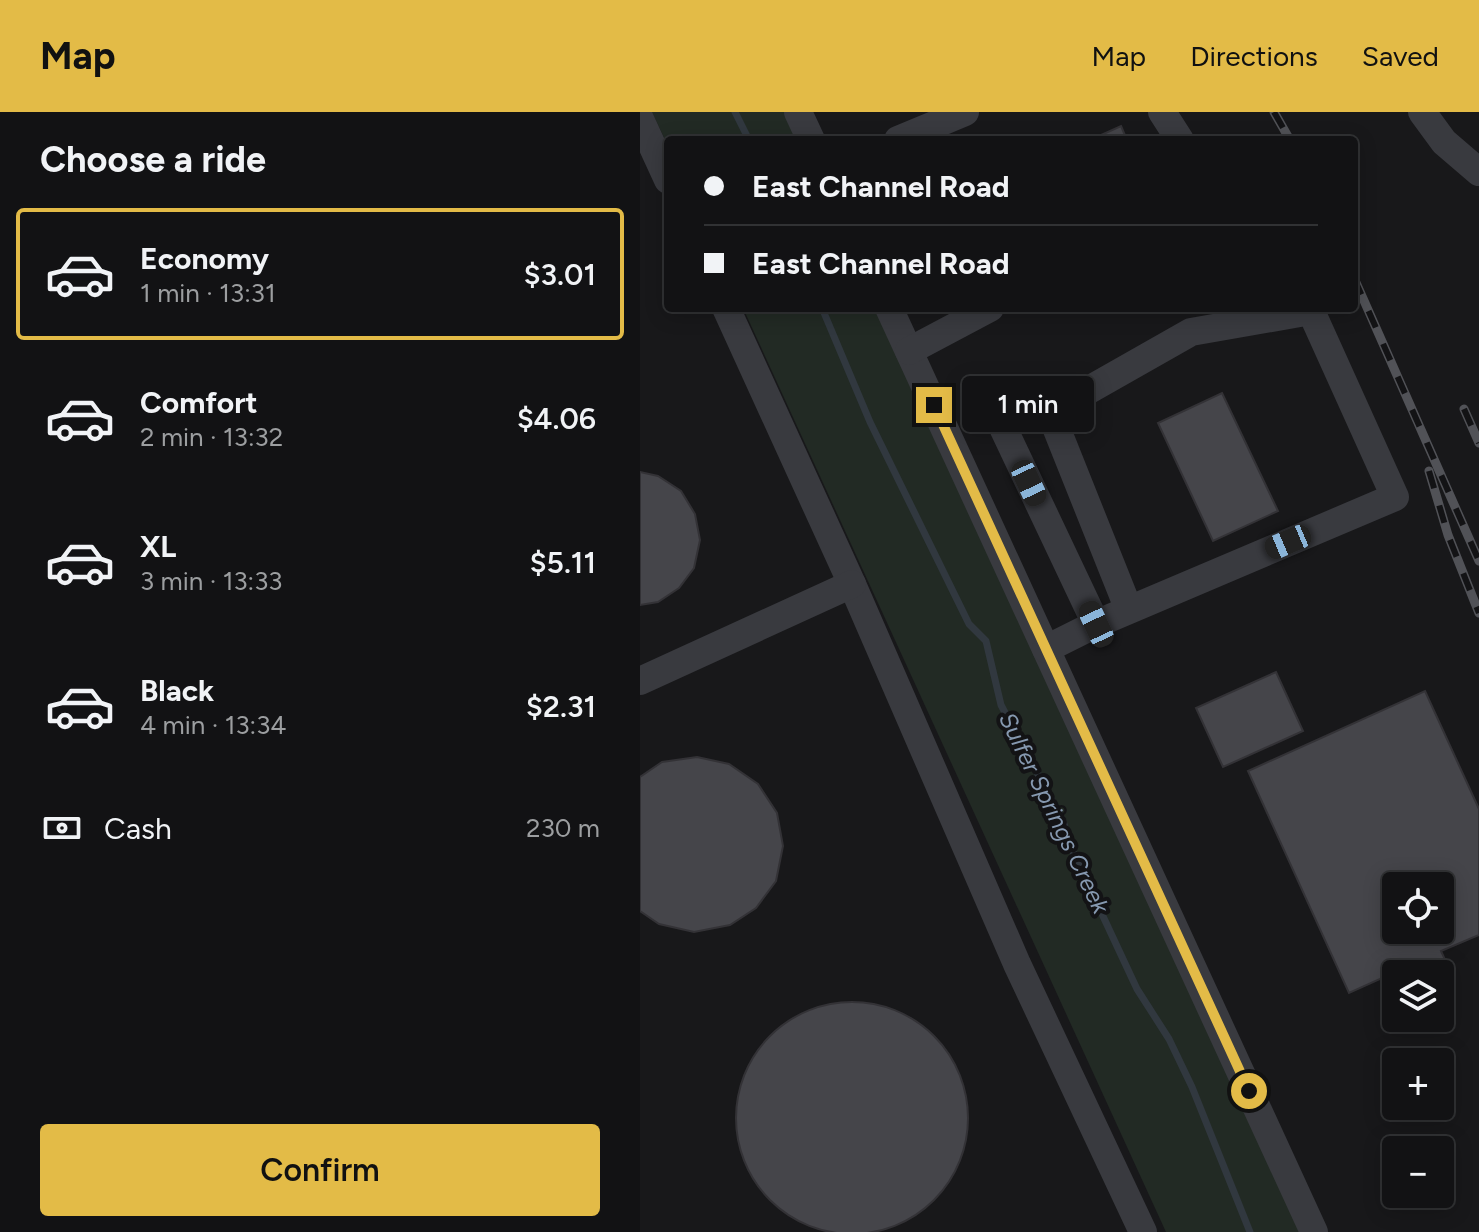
<!DOCTYPE html>
<meta charset="utf-8">
<style>
:root{--surface:#121214;--page:#1f2022;--text:#f1f3f6;--muted:#9c9ea0;--line:#313234;--accent:#e3bb47}
body{margin:0;font-family:Figtree,sans-serif;background:var(--page);color:var(--text);height:100vh;display:flex;flex-direction:column;font-size:30px;white-space:nowrap}
*{box-sizing:border-box;margin:0}
p{font-size:26px;color:var(--muted)}
.icon{flex:none;width:44px;height:44px;fill:none;stroke:currentColor;stroke-width:2;stroke-linecap:round;stroke-linejoin:round}
.map{position:relative;flex:1;overflow:hidden}
.drawer{display:flex;flex-direction:column;background:var(--surface);width:640px}
.drawer>*{flex:none}
.top-card{position:absolute;left:24px;top:24px;width:694px;height:176px;border-radius:8px;box-shadow:0 4px 20px #0003,0 0 0 2px var(--line);display:grid;align-content:center;height:176px;padding:0 40px;background:var(--surface)}
.controls{position:absolute;left:742px;top:760px;display:grid;gap:16px}
.controls a{display:grid;place-items:center;width:72px;height:72px;border-radius:8px;background:var(--surface);box-shadow:0 4px 20px #0003,0 0 0 2px var(--line);font-size:40px}
.end{position:absolute;width:36px;height:36px;margin:-18px;border:10px solid #e3bb47;background:#111;box-shadow:0 0 0 4px #111}
.from{border-radius:50%}
.bubble{position:absolute;height:56px;border-radius:8px;background:var(--surface);box-shadow:0 4px 20px #0003,0 0 0 2px var(--line);font-size:26px;font-weight:600;line-height:56px;text-align:center}
.car{position:absolute;width:24px;height:48px;margin:-24px -12px;border-radius:10px;box-shadow:0 0 6px 2px #0007;background:linear-gradient(#222 24%,#8ab4d8 0 40%,#222 0 76%,#8ab4d8 0 86%,#222 0)}
.top-card b{display:flex;align-items:center;gap:28px;height:76px;font-size:30px}
.top-card b+b{border-top:2px solid var(--line)}
.top-card i{width:20px;height:20px;background:var(--text)}
ul{padding:0;list-style:none}
li{display:flex;align-items:center;gap:24px;height:132px;margin:0 16px 12px;padding:0 24px;border:4px solid transparent;border-radius:8px}
li div{flex:1}
li b{display:block;font-size:30px}
li em{font-style:normal;font-weight:600}
li.on{border-color:var(--accent)}
li>.icon{width:72px;height:72px;stroke-width:1.5}
h2{padding:0 40px;font-size:36px;line-height:96px}
.pay{display:flex;align-items:center;gap:20px;height:88px;padding:0 40px;font-size:30px}
.pay p{margin-inline-start:auto}
.button{display:flex;gap:16px;margin-top:auto;padding:16px 40px}
.button a{flex:1;height:92px;border-radius:8px;background:var(--accent);color:#111;font-size:32px;font-weight:600;line-height:92px;text-align:center}
header{display:flex;align-items:center;gap:48px;box-sizing:border-box;height:112px;padding:0 40px;background:var(--accent);color:#111}
header strong{font-size:38px}
nav{display:flex;gap:44px;margin-inline-start:auto;font-size:28px}
main{display:flex;flex:1;min-height:0}
.map>svg:first-child{display:block}
.green{fill:#222a24}
.lines{fill:none;stroke-linecap:round;stroke-linejoin:round}
.stream{stroke:#31383f;stroke-width:7}
.building{fill:#45454a;stroke:#333236;stroke-width:2;fill-rule:evenodd}
.minor{stroke:#393a3f;stroke-width:28}
.rail-casing{stroke:#515257;stroke-width:9}
.rail{stroke:#131315;stroke-width:6;stroke-dasharray:18;stroke-linecap:butt}
.route{stroke:#e3bb47;stroke-width:10}
.labels{text-anchor:middle;stroke-width:8;stroke-linejoin:round;paint-order:stroke}
.water-label{font-size:24px;font-style:italic;fill:#8699b0;stroke:#131315}
</style>
<header>
<strong>Map</strong>
<nav><a>Map</a><a>Directions</a><a>Saved</a></nav>
</header>
<main>
<section class="drawer">
<h2>Choose a ride</h2>
<ul>
<li class="on"><svg class="icon" aria-label="car" viewBox="0 0 24 24"><path d="M5 17H2v-5l4-1 3-4h7l3 4 3 1v5h-3M9 17h6M6 11h13"/><circle cx="7" cy="17" r="2"/><circle cx="17" cy="17" r="2"/></svg><div><b>Economy</b><p>1 min · 13:31</p></div><em>$3.01</em></li>
<li><svg class="icon" aria-label="car" viewBox="0 0 24 24"><path d="M5 17H2v-5l4-1 3-4h7l3 4 3 1v5h-3M9 17h6M6 11h13"/><circle cx="7" cy="17" r="2"/><circle cx="17" cy="17" r="2"/></svg><div><b>Comfort</b><p>2 min · 13:32</p></div><em>$4.06</em></li>
<li><svg class="icon" aria-label="car" viewBox="0 0 24 24"><path d="M5 17H2v-5l4-1 3-4h7l3 4 3 1v5h-3M9 17h6M6 11h13"/><circle cx="7" cy="17" r="2"/><circle cx="17" cy="17" r="2"/></svg><div><b>XL</b><p>3 min · 13:33</p></div><em>$5.11</em></li>
<li><svg class="icon" aria-label="car" viewBox="0 0 24 24"><path d="M5 17H2v-5l4-1 3-4h7l3 4 3 1v5h-3M9 17h6M6 11h13"/><circle cx="7" cy="17" r="2"/><circle cx="17" cy="17" r="2"/></svg><div><b>Black</b><p>4 min · 13:34</p></div><em>$2.31</em></li>
</ul>
<div class="pay"><svg class="icon" aria-label="cash" viewBox="0 0 24 24"><path d="M3 7h18v10H3z"/><circle cx="12" cy="12" r="2"/></svg>Cash<p>230 m</p></div>
<div class="button"><a>Confirm</a></div>
</section>
<div class="map">
<svg width="839" height="1120" viewBox="0 0 839 1120">
<rect width="100%" height="100%" fill="#18181a"/>
<g class="green">
<path d="M12 0H145L158 28H28V34Z"/>
<path d="M103 196H235L660 1120H526Z"/>
</g>
<g class="lines">
<g class="stream">
<path d="M95 0 109 28"/>
<path d="M182 196 230 310 329 512 346 529 361 593 423 709 433 740 497 877 529 927 552 975 610 1120"/>
</g>
</g>
<g class="building">
<path d="M481 14 487 28H450Z"/>
<path d="M582 281 638 399 573 429 518 311Z"/>
<path d="M0 360 18 364 41 379 55 402 60 428 54 456 39 476 18 490 0 493Z"/>
<path d="M636 560 663 619 583 655 556 596Z"/>
<path d="M785 579 839 697V823L801 839 812 863 800 868V862H777L773 852 709 881 608 659ZM756 774H800V818H756Z"/>
<path d="M57 645 89 652 118 672 137 701 143 734 136 769 116 796 90 813 54 820 19 812 0 799V665L22 650Z"/>
<circle cx="212" cy="1006" r="116"/>
</g>
<g class="lines">
<g class="minor">
<path d="M158 0 171 28"/>
<path d="M522 0 540 28"/>
<path d="M782 0 804 30 839 60"/>
<path d="M0 7 28 68"/>
<path d="M258 28 325 0"/>
<path d="M86 196 212 472 377 852 503 1120"/>
<path d="M249 196 674 1120"/>
<path d="M269 239 350 196"/>
<path d="M349 286 456 512 406 537"/>
<path d="M456 512 755 385 671 199 551 220 410 300 489 498"/>
<path d="M0 569 212 472"/>
</g>
<defs>
<g id="rail">
<path d="M634 0 650 28"/>
<path d="M714 166 839 449"/>
<path d="M824 297 839 331"/>
<path d="M789 359 808 423 839 501"/>
</g>
</defs>
<use href="#rail" class="rail-casing"/>
<use href="#rail" class="rail"/>
</g>
<g class="lines">
<path class="route" d="M294 293 609 979"/>
</g>
<g class="labels">
<g class="water-label">
<text transform="translate(414 701) rotate(64)" y="8">Sulfer Springs Creek</text>
</g>
</g>
</svg>
<div class="controls">
<a><svg class="icon" aria-label="locate" viewBox="0 0 24 24"><circle cx="12" cy="12" r="6"/><path d="M12 2v4M12 18v4M2 12h4M18 12h4"/></svg></a>
<a><svg class="icon" aria-label="layers" viewBox="0 0 24 24"><path d="M12 4l9 5-9 5-9-5zM3 14l9 5 9-5"/></svg></a>
<a>+</a>
<a>−</a>
</div>
<i class="end from" style="left:609px;top:979px"></i>
<i class="end" style="left:294px;top:293px"></i>
<div class="bubble" style="left:322px;top:264px;width:132px">1 min</div>
<i class="car" style="left:389px;top:371px;rotate:155deg"></i>
<i class="car" style="left:648px;top:430px;rotate:247deg"></i>
<i class="car" style="left:456px;top:512px;rotate:335deg"></i>
<div class="top-card">
<b><i class="from"></i>East Channel Road</b>
<b><i></i>East Channel Road</b>
</div>
</div>
</main>
